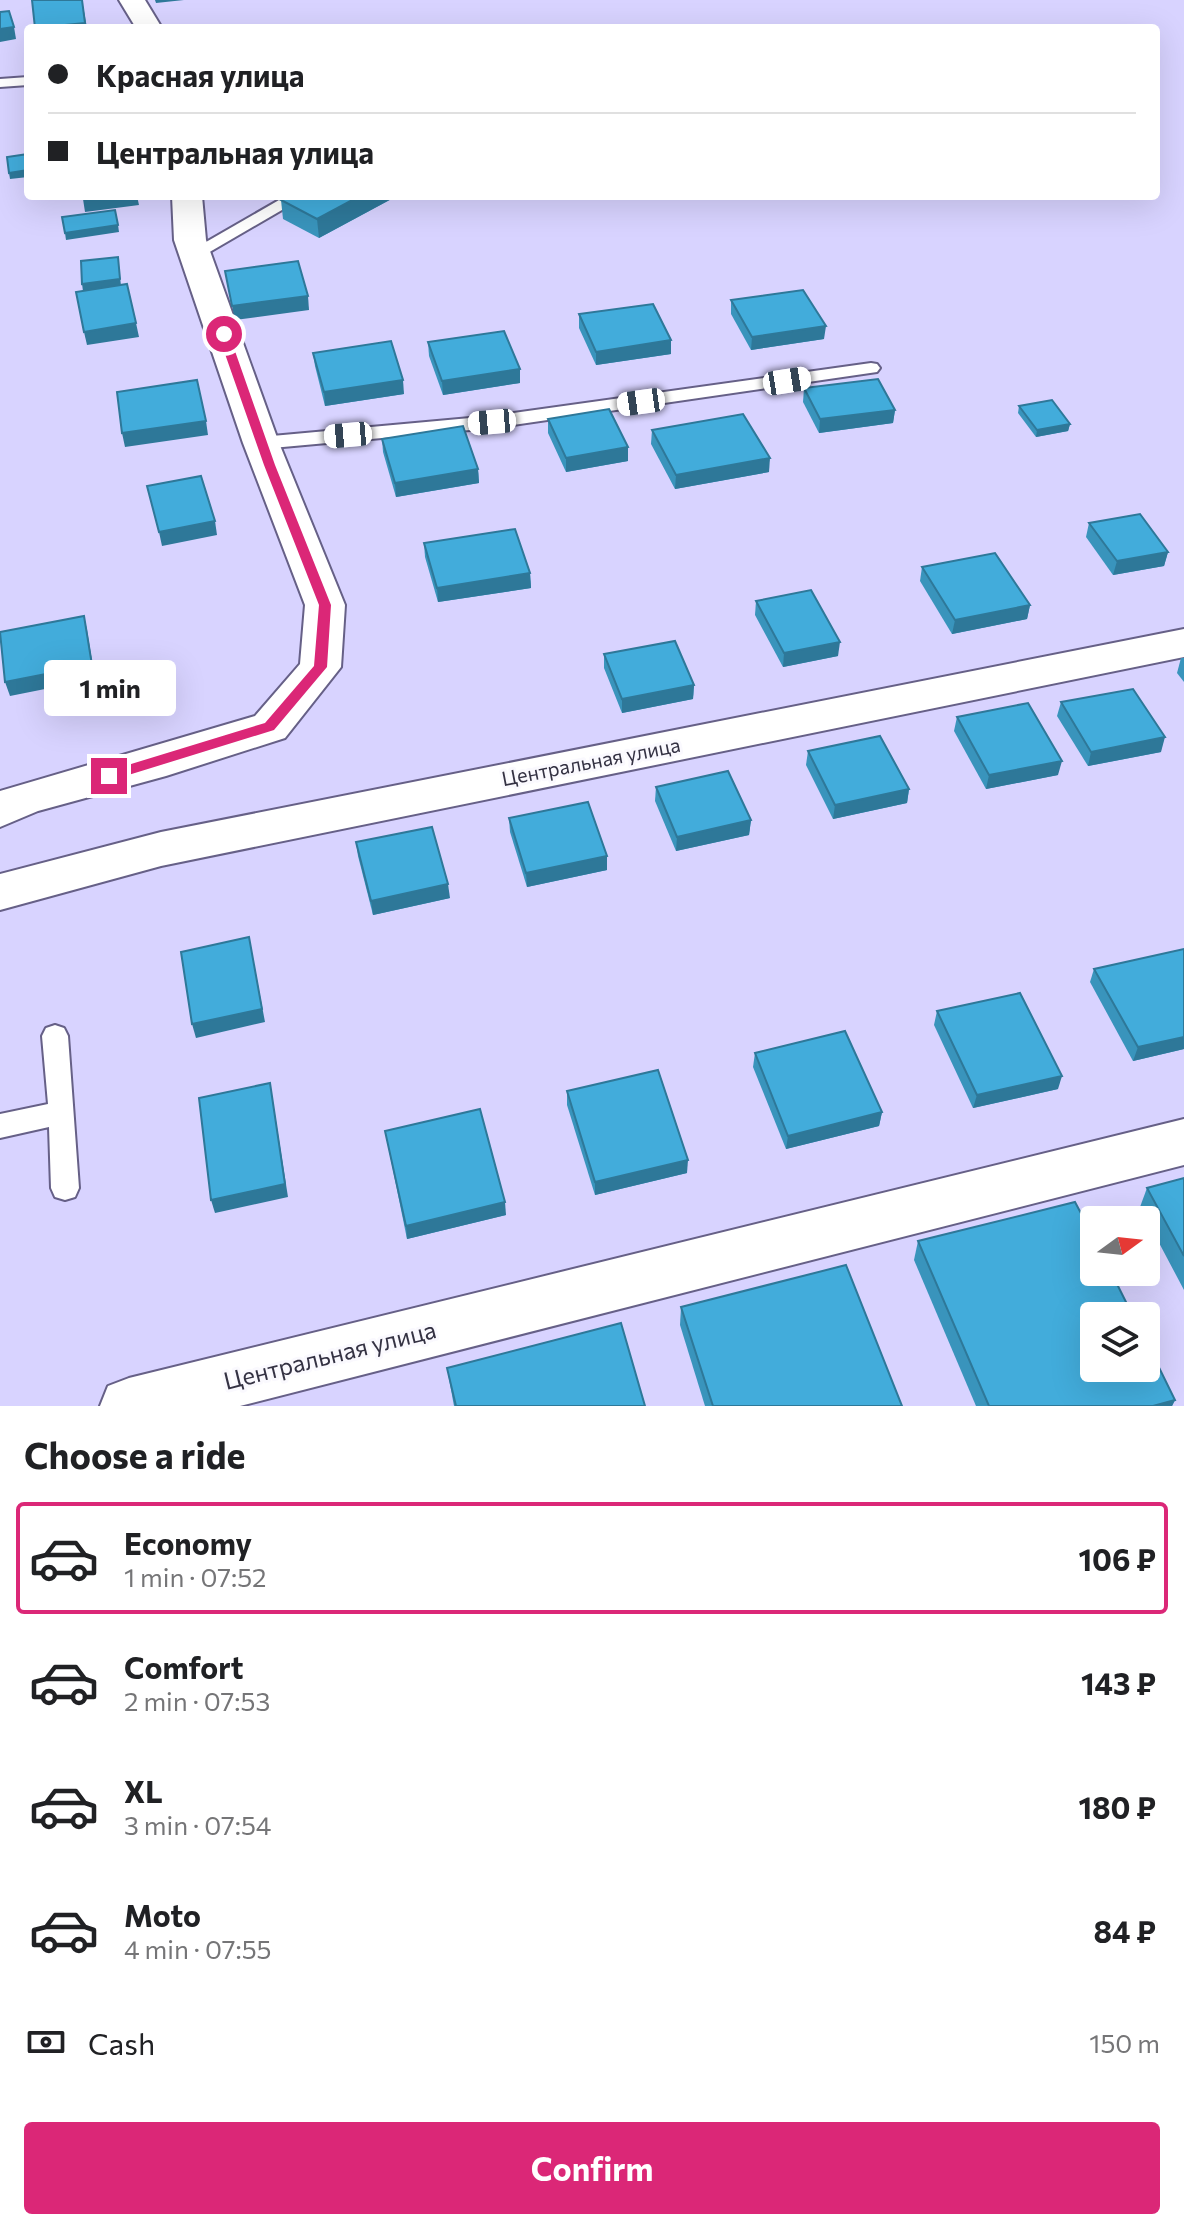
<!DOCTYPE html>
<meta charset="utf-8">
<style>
:root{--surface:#fff;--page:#f6f6f6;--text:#202124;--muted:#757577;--line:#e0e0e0;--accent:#db2777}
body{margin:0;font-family:Commissioner,sans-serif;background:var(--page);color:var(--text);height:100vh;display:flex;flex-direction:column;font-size:30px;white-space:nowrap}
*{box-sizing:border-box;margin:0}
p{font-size:26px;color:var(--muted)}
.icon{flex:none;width:44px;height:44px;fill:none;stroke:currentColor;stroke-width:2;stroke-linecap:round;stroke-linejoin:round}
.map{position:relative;height:1406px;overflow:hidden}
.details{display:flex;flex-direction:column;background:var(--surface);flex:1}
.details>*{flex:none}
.banner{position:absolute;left:24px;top:24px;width:1136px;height:176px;border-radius:8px;box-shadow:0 8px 32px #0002;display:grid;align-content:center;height:176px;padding:0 24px;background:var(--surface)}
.needle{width:52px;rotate:75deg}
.controls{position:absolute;left:1080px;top:1206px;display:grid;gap:16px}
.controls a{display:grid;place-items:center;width:80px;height:80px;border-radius:8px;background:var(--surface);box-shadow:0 8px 32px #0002;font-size:40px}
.end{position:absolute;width:36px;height:36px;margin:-18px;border:10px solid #db2777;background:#fff;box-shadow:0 0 0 4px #fff}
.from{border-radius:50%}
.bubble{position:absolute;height:56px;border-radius:8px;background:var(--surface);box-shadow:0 8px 32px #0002;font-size:26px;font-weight:700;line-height:56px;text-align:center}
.car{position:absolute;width:24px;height:48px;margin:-24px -12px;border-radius:10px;box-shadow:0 0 6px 2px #0007;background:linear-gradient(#fff 24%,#345 0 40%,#fff 0 76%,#345 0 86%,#fff 0)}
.banner b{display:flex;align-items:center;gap:28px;height:76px;font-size:30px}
.banner b+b{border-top:2px solid var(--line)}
.banner i{width:20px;height:20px;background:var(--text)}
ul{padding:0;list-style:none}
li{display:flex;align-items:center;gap:24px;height:112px;margin:0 16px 12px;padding:0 8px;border:4px solid transparent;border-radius:8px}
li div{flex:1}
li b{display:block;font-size:30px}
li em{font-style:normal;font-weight:700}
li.selected{border-color:var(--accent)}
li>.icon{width:72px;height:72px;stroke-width:1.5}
h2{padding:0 24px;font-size:36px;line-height:96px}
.pay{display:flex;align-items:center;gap:20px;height:88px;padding:0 24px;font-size:30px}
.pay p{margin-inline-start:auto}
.cta{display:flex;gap:16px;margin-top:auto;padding:16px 24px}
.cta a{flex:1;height:92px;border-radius:8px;background:var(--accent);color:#fff;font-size:32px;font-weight:700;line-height:92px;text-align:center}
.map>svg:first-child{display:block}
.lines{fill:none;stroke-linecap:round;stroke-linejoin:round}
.lane-casing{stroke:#666087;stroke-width:4}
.street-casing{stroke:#666087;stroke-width:4}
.lane{fill:#fff;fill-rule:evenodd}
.street{fill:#fff;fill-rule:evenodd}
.wall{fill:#3994bc}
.shaded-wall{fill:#2e7899}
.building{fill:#42acdb;stroke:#2e7899;stroke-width:2}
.route{fill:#db2777}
.labels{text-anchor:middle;stroke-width:6;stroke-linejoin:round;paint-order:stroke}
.street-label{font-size:20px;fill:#343243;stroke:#faf9fe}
.near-street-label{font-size:24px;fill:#343243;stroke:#faf9fe}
</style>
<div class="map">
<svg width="1184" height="1406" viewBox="0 0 1184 1406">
<rect width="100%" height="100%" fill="#d8d3ff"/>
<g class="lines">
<defs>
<g id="lane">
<path d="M28 77V85L0 87V79Z"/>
<path d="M286 196H306L201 257H189L187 253Z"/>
<path d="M871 363 877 364 880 368 877 372 492 428 261 449 252 443 261 437 492 416Z"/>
<path d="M55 1025 64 1028 68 1036 79 1188 75 1197 65 1200 55 1197 51 1188 49 1127 0 1138V1114L48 1104 42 1036 46 1028Z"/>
</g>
<g id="street">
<path d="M119 0H145L162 28H136Z"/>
<path d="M172 196H202L206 240 279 443 345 605 341 667 285 738 166 776 38 811 0 827V791L255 716 300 664 305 605 243 443 174 240Z"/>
<path d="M1184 629V657L161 866 0 910V874L161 832Z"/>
<path d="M1184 1119V1165L240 1406H100L108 1386 129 1378Z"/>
</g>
</defs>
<use href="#lane" class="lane-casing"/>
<use href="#street" class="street-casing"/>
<use href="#lane" class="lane"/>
<use href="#street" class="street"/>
</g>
<g class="wall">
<path d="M289 196H397L319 238 283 219 281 200Z"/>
<path d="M731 300 824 339 751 350 731 314Z"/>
<path d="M579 314 671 354 596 365 579 328Z"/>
<path d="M428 342 520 369V383L443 395 429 356Z"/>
<path d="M313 353 404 394 325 406 315 366Z"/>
<path d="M804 388 895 410 893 423 819 433 803 402Z"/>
<path d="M1019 406 1070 424 1068 431 1036 437 1018 413Z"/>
<path d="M548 419 628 461 566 472 548 433Z"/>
<path d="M652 430 769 472 675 489 651 444Z"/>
<path d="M382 439 478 469 479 483 396 497 383 452Z"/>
<path d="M1089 523 1168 552 1164 566 1113 575 1086 537Z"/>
<path d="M424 543 530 573 531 588 438 602 425 557Z"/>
<path d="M922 567 1030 605 1027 619 952 634 920 581Z"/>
<path d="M756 601 838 656 783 667 755 615Z"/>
<path d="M604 654 694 685 693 699 622 713 604 668Z"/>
<path d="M1181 658H1184V682L1177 673Z"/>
<path d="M1061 702 1161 752 1088 766 1057 716Z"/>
<path d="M957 717 1058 775 986 789 954 731Z"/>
<path d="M808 751 909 789 907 803 833 819 806 765Z"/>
<path d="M656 787 751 820 749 835 676 851 655 801Z"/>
<path d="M509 818 607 870 527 887 510 832Z"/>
<path d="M356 842 450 898 373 915 358 856Z"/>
<path d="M1184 949V1049L1133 1061 1090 982 1094 969Z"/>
<path d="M937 1011 1058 1089 973 1108 934 1025Z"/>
<path d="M755 1053 882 1112 879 1126 786 1149 753 1067Z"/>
<path d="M567 1091 687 1173 595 1195 567 1105Z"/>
<path d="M385 1131 506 1215 407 1239Z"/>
<path d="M1184 1178V1290L1140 1207 1147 1188Z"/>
<path d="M918 1241 1175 1400 1172 1406H976L914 1260Z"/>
<path d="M681 1307 902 1406H705L680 1325Z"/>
<path d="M447 1368 645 1406H454Z"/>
</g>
<g class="shaded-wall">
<path d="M82 0 87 28H42Z"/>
<path d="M155 0H184L156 3Z"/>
<path d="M14 27 16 39 0 42V29Z"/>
<path d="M28 170V177L10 179 9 173Z"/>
<path d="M104 196H137L139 205 85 212 83 199Z"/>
<path d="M360 196H397L319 238 317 219Z"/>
<path d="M118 225 119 232 66 240 65 233Z"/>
<path d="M118 257 121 286 83 291 82 284Z"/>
<path d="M308 296 309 310 235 320 232 306Z"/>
<path d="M136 323 139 337 87 345 84 332Z"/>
<path d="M826 326 824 339 751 350 752 337Z"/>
<path d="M671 340V354L596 365V352Z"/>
<path d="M520 369V383L443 395 442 381Z"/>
<path d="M403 380 404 394 325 406 324 392Z"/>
<path d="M895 410 893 423 819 433 820 419Z"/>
<path d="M206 421 208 435 125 447 122 433Z"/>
<path d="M1070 424 1068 431 1036 437 1037 430Z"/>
<path d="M628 447V461L566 472V458Z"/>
<path d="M770 458 769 472 675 489 676 475Z"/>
<path d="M478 469 479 483 396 497 395 483Z"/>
<path d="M215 521 217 535 162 546 159 532Z"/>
<path d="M1168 552 1164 566 1113 575 1117 561Z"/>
<path d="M530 573 531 588 438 602 437 588Z"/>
<path d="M1030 605 1027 619 952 634 955 620Z"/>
<path d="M84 616 87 630 95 679 10 696 5 682Z"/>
<path d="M840 642 838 656 783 667 784 653Z"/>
<path d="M694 685 693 699 622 713V699Z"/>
<path d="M1165 737 1161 752 1088 766 1091 752Z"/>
<path d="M1062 761 1058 775 986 789 989 775Z"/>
<path d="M909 789 907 803 833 819 835 805Z"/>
<path d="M751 820 749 835 676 851 677 837Z"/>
<path d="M607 856V870L527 887 526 873Z"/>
<path d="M448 884 450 898 373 915 371 901Z"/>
<path d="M249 937 265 1022 196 1038 192 1024Z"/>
<path d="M1184 1037V1049L1133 1061 1138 1047Z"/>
<path d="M1062 1076 1058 1089 973 1108 977 1095Z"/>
<path d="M270 1083 288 1197 215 1213 211 1200Z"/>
<path d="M882 1112 879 1126 786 1149 788 1136Z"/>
<path d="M688 1160 687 1173 595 1195V1182Z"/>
<path d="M505 1202 506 1215 407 1239 406 1226Z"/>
<path d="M1175 1400 1172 1406H1153Z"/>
</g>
<g class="building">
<path d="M32 0H82L85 23 35 28Z"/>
<path d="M9 11 14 27 0 29V12Z"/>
<path d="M28 154V170L9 173 7 157Z"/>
<path d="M82 196H104L83 199Z"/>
<path d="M289 196H360L317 219 281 200Z"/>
<path d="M115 210 118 225 65 233 62 217Z"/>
<path d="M118 257 120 279 82 284 81 261Z"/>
<path d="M298 261 308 296 232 306 225 271Z"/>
<path d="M127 284 136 323 84 332 76 292Z"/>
<path d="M803 290 826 326 752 337 731 300Z"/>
<path d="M653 304 671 340 596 352 579 314Z"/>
<path d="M504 331 520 369 442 381 428 342Z"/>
<path d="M391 341 403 380 324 392 313 353Z"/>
<path d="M878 379 895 410 820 419 804 388Z"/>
<path d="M197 380 206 421 122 433 117 392Z"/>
<path d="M1052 400 1070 424 1037 430 1019 406Z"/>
<path d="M609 409 628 447 566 458 548 419Z"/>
<path d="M743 414 770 458 676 475 652 430Z"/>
<path d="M463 426 478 469 395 483 382 439Z"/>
<path d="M201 476 215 521 159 532 147 486Z"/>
<path d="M1140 514 1168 552 1117 561 1089 523Z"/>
<path d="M515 529 530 573 437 588 424 543Z"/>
<path d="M995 553 1030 605 955 620 922 567Z"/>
<path d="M811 590 840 642 784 653 756 601Z"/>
<path d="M84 616 92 665 5 682 0 632Z"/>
<path d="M675 641 694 685 622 699 604 654Z"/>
<path d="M1133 689 1165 737 1091 752 1061 702Z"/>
<path d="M1028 703 1062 761 989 775 957 717Z"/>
<path d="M880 736 909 789 835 805 808 751Z"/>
<path d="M728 771 751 820 677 837 656 787Z"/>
<path d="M588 802 607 856 526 873 509 818Z"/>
<path d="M432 827 448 884 371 901 356 842Z"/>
<path d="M249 937 262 1009 192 1024 181 952Z"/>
<path d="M1184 949V1037L1138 1047 1094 969Z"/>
<path d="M1020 993 1062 1076 977 1095 937 1011Z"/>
<path d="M845 1031 882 1112 788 1136 755 1053Z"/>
<path d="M658 1070 688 1160 595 1182 567 1091Z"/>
<path d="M270 1083 285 1184 211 1200 199 1098Z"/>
<path d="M480 1109 505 1202 406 1226 385 1131Z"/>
<path d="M1184 1178V1256L1147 1188Z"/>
<path d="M1075 1202 1094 1238V1272H1111L1133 1316H1094V1368H1146V1341L1175 1400 1153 1406H989L918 1241Z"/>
<path d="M846 1265 902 1406H713L681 1307Z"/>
<path d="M621 1323 645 1406H456L447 1368Z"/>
</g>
<path class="route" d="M224 331 229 334 275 465 331 605 327 667 274 730 109 781 103 776 105 772 265 723 314 666 319 605 264 465 218 334Z"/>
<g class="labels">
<g class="street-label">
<text transform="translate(591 762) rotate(-11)" y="7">Центральная улица</text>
</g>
<g class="near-street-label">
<text transform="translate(330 1356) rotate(-14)" y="8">Центральная улица</text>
</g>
</g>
</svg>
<div class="controls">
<a><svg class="needle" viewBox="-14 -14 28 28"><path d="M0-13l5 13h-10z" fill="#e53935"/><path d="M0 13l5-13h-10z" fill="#757577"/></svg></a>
<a><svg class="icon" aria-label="layers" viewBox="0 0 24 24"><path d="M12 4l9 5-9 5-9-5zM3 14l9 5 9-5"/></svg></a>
</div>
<i class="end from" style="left:224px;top:334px"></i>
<i class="end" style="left:109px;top:776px"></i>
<div class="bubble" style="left:44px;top:660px;width:132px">1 min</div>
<i class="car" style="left:787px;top:381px;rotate:81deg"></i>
<i class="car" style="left:641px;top:402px;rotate:262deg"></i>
<i class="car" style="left:492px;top:422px;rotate:265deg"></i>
<i class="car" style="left:348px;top:435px;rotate:265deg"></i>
<div class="banner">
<b><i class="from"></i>Красная улица</b>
<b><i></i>Центральная улица</b>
</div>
</div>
<section class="details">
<h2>Choose a ride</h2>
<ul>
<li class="selected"><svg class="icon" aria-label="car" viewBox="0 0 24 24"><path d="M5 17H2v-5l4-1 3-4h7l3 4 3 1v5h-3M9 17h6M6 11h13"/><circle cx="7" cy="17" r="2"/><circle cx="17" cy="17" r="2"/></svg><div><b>Economy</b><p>1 min · 07:52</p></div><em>106 ₽</em></li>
<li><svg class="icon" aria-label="car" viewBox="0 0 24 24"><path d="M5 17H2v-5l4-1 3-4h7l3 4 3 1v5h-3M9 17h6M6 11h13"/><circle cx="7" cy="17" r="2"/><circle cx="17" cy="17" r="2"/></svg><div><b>Comfort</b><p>2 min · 07:53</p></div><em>143 ₽</em></li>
<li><svg class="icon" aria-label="car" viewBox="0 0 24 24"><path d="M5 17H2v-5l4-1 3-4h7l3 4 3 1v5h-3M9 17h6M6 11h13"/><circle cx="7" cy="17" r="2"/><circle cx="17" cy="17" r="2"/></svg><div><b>XL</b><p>3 min · 07:54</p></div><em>180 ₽</em></li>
<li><svg class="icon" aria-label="car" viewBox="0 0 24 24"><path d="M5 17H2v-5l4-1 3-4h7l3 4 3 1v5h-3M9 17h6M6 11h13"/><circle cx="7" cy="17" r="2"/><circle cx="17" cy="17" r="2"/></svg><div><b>Moto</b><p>4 min · 07:55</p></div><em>84 ₽</em></li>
</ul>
<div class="pay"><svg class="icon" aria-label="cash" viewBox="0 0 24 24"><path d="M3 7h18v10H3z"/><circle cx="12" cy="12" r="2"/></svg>Cash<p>150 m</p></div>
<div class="cta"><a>Confirm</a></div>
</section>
